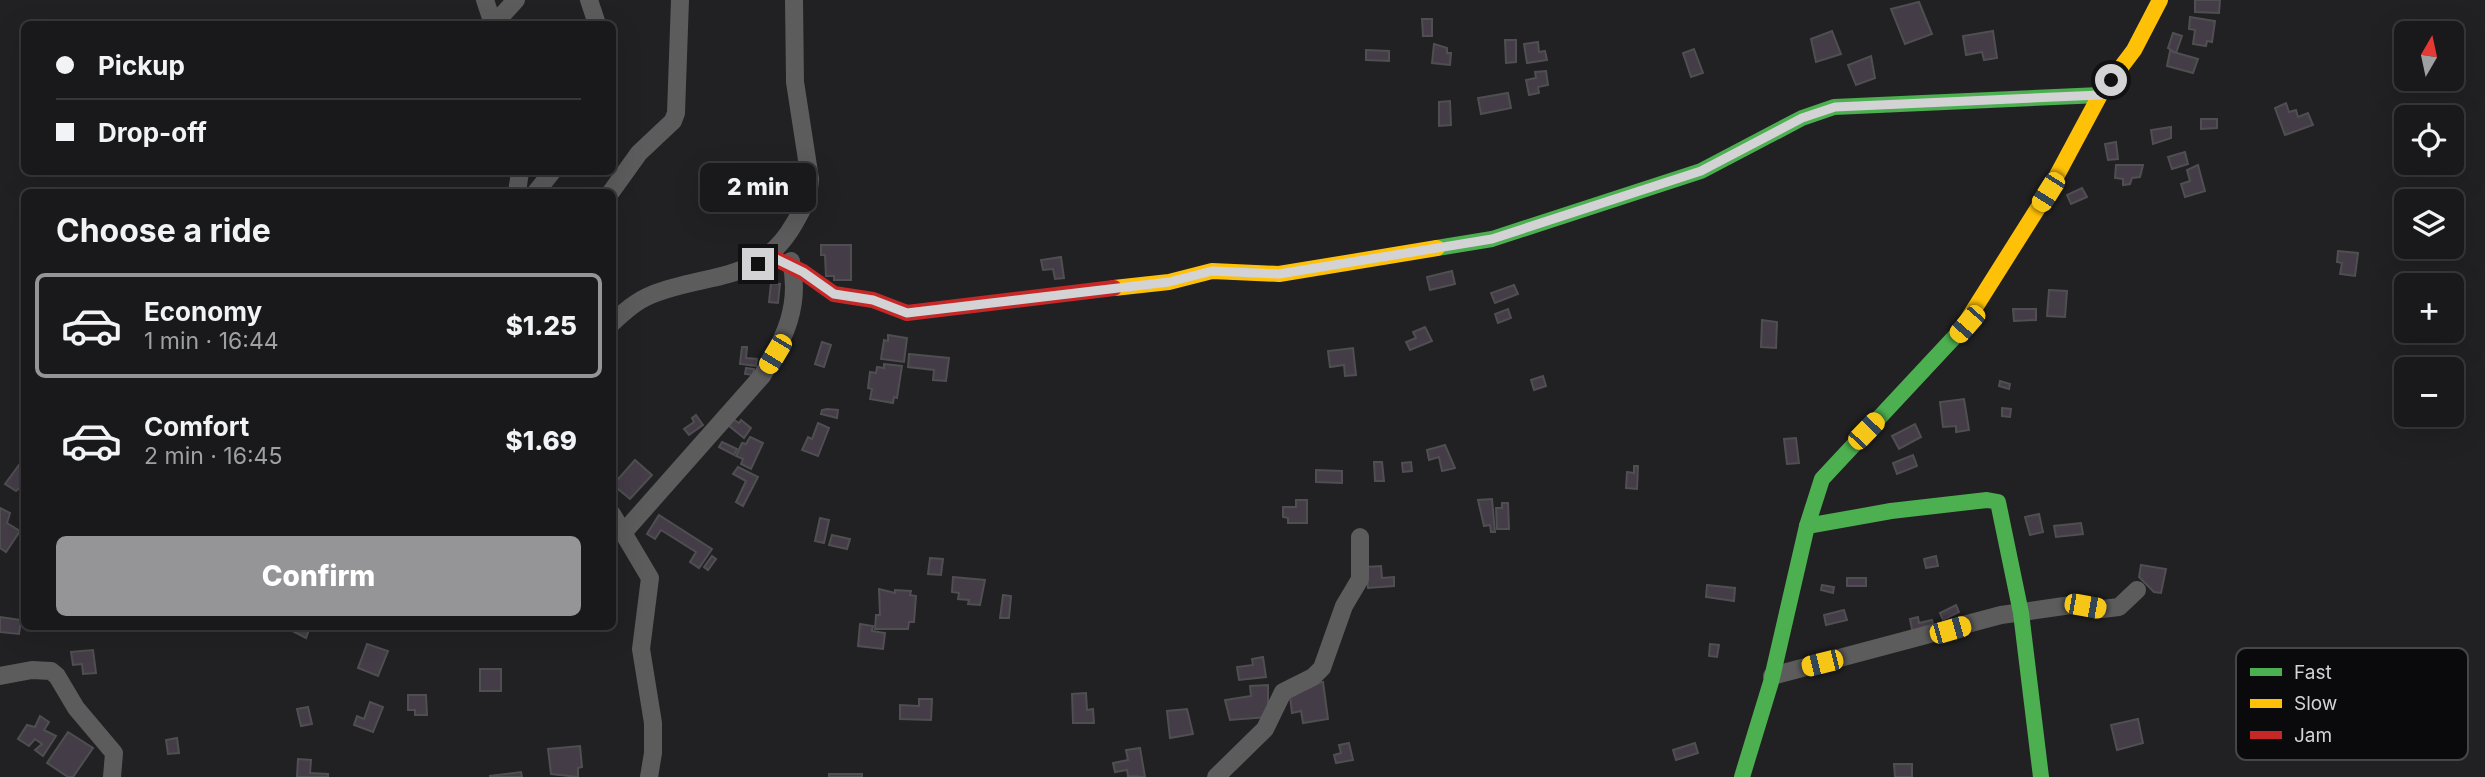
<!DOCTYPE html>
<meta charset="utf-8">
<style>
:root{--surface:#19181a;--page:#262527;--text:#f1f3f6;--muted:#9fa0a2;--line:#373739;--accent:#959496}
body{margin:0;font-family:Inter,sans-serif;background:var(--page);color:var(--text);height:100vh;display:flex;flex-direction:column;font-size:26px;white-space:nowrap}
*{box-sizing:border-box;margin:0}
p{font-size:23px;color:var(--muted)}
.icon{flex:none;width:38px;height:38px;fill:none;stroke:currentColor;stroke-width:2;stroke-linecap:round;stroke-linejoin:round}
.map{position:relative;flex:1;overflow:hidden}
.panel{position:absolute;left:21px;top:189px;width:595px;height:441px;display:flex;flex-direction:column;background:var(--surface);border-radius:10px;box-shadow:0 7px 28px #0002,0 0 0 2px var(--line)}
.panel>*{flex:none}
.hud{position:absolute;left:21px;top:21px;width:595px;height:154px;border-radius:10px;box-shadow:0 7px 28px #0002,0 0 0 2px var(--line);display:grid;align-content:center;height:154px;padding:0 35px;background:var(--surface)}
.needle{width:46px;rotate:9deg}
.fabs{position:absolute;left:2394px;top:21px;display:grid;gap:14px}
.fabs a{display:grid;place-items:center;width:70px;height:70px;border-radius:10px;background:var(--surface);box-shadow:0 7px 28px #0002,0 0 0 2px var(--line);font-size:35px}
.end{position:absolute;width:32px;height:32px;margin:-16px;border:9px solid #d3d2d5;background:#111;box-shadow:0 0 0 4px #111}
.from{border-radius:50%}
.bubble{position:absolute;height:49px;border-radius:10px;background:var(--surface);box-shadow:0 7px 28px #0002,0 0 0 2px var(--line);font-size:23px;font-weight:800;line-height:49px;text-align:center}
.car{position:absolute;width:21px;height:42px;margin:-21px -10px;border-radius:9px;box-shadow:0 0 5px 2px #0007;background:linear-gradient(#f5c518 24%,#345 0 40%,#f5c518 0 76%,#345 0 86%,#f5c518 0)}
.hud b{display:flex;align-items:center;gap:24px;height:66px;font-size:26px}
.hud b+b{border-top:2px solid var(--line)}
.hud i{width:18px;height:18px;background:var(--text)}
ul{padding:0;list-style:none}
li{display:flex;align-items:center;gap:21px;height:105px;margin:0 14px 10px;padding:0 21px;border:4px solid transparent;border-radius:10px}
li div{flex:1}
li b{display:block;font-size:26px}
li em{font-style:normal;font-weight:800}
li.active{border-color:var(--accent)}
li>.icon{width:63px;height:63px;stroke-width:1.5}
h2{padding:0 35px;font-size:32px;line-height:84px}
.cta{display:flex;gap:14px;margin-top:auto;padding:14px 35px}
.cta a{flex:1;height:80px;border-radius:10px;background:var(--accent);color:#fff;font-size:28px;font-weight:800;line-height:80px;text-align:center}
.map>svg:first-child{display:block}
.building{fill:#443d48;stroke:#4f4e50;stroke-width:2}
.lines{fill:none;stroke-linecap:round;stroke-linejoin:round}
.street{stroke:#5c5c5d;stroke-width:18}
.fast{stroke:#4caf50;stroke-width:16}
.slow{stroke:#ffc107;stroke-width:16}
.jam{stroke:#c62828;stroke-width:16}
.route{stroke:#d3d2d5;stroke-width:9}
.key{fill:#0a090b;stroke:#464548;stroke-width:2}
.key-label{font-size:19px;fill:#d3d2d5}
</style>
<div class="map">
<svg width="2485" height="777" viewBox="0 0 2485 777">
<rect width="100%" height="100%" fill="#212022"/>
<g class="building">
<path d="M2195 0H2220L2219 13 2195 12Z"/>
<path d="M1919 2 1932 34 1905 44 1891 9Z"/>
<path d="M2190 17 2215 21 2212 42 2207 41 2206 46 2193 44 2195 30 2189 29Z"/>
<path d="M1422 19H1432V36H1423Z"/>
<path d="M1832 31 1841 54 1816 62 1811 39Z"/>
<path d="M1993 31 1997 58 1984 60 1982 52 1966 55 1963 36Z"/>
<path d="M2173 33 2182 36 2176 53 2168 48Z"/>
<path d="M1505 40H1516V62L1506 63Z"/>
<path d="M1538 42 1539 52 1545 51 1547 60 1527 63 1524 44Z"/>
<path d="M1434 44 1447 48V53H1451L1450 65 1432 63Z"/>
<path d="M1694 49 1703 73 1691 77 1683 53Z"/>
<path d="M1366 50 1389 51V61L1366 60Z"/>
<path d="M2170 51 2198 59 2193 73 2167 66Z"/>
<path d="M1871 56 1875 78 1856 85 1848 65Z"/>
<path d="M1546 71 1548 85 1538 87 1539 93 1529 95 1526 80 1536 78 1535 72Z"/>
<path d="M1508 93 1511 108 1481 114 1478 98Z"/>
<path d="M1450 101 1451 125 1439 126V102Z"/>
<path d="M2286 103 2289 112 2296 110 2298 117 2308 113 2313 125 2285 135 2275 108Z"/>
<path d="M2201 119H2217V128L2201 129Z"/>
<path d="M2171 127V138L2153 144 2151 130Z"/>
<path d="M2116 142 2118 159 2108 160 2105 144Z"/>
<path d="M2185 152 2188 164 2172 169 2168 157Z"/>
<path d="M2116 165H2143L2140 177 2132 178 2130 184 2123 185V179L2115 178Z"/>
<path d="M2198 165 2205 191 2185 197 2181 184 2190 181 2187 170Z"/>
<path d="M2082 188 2087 197 2071 204 2067 195Z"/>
<path d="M821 245H851V280H834V276H826L825 255H821Z"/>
<path d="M2338 251 2358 253 2355 276 2340 274 2342 263 2337 262Z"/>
<path d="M1061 257 1064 278 1055 279 1053 269 1043 270 1041 260Z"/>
<path d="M1452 271 1455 284 1430 290 1427 277Z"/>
<path d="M771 283 780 284 778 303 769 302Z"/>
<path d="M1514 285 1518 294 1495 303 1491 293Z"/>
<path d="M2049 290 2067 291 2065 317 2047 316Z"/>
<path d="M1508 309 1511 318 1498 323 1495 314Z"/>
<path d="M2013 309H2036V320L2014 321Z"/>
<path d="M1762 320 1777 322 1776 348 1761 347Z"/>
<path d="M1425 327 1432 341 1410 350 1406 342 1416 338 1413 332Z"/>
<path d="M888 335 907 338 904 362 881 359 884 340 888 341Z"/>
<path d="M822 342 831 345 824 367 815 364Z"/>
<path d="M742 347H747L746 358 757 359 756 366 740 364Z"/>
<path d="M1353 348 1356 375 1345 376 1344 365 1330 367 1328 351Z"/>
<path d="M909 354 949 358 946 381 933 380 934 370 908 367Z"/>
<path d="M884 364 902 366 897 398 894 397 893 403 870 399 872 389 868 388 870 372 876 373 877 367 884 368Z"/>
<path d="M746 368 754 369 753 375 745 374Z"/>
<path d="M1543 376 1546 386 1534 390 1531 380Z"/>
<path d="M2000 381 2010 384 2009 389 1999 386Z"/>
<path d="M1964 399 1969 430 1956 432V426L1943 427 1940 402Z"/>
<path d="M2002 408 2011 409 2010 417 2002 416Z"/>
<path d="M827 409 838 410 837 418 821 414 822 410Z"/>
<path d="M696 415 703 425 689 435 684 429 694 422 692 418Z"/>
<path d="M733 419 739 423 741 420 751 428 744 438 728 425Z"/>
<path d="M818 423 829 428 818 456 802 450 808 437 812 439Z"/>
<path d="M1915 424 1921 437 1899 449 1892 436Z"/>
<path d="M750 437 763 443 751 469 741 464 743 459 736 456 742 443 746 444Z"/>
<path d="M1796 438 1799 463 1787 464 1784 439Z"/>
<path d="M722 442 737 449 734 455 719 447Z"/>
<path d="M1445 445 1455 468 1442 471 1439 457 1429 460 1427 450Z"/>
<path d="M1913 455 1917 466 1897 474 1893 463Z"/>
<path d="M635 460 652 475 630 499 613 485Z"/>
<path d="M1374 462H1382L1384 481H1375Z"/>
<path d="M1411 462 1412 471 1403 472 1402 463Z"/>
<path d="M19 465 24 469V484L16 491 5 484Z"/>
<path d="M1634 466H1638L1637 489 1626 488 1627 472 1634 473Z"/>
<path d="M738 467 758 477 743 506 736 502 746 481 733 474Z"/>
<path d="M1316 470 1342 471V483L1316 482Z"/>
<path d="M1492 499 1495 532H1491L1490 525 1484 526 1478 500Z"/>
<path d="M1296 500H1307V523H1288V518L1283 517V507H1296Z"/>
<path d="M1502 503H1508L1509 529H1497L1496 508H1502Z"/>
<path d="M0 508 10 513 7 523 20 531 6 552 0 548Z"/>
<path d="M2039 514 2043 532 2030 535 2025 517Z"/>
<path d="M659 515 712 549 699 568 690 562 696 552 661 530 655 539 647 534Z"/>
<path d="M820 518 829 520 824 543 815 541Z"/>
<path d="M2081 523 2083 534 2056 537 2054 526Z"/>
<path d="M832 535 850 539 847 549 829 545Z"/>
<path d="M712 556 716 559 708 570 704 567Z"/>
<path d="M1936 556 1938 566 1926 568 1924 559Z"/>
<path d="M930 558 943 559 941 575 928 574Z"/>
<path d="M2141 565 2166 569 2161 593 2154 592 2139 577Z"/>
<path d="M1381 566 1382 578 1394 577V586L1368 588 1366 567Z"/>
<path d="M953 577 985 580 980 605 968 604 969 600 958 599 959 593 952 592Z"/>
<rect x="1847" y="578" width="19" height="8"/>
<path d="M1707 585 1735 588 1734 601 1706 597Z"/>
<path d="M1822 585 1834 587 1833 593 1821 590Z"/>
<path d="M879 589 895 593V590L911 591 910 595 916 596 914 622H909L908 629H875L876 615H880Z"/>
<path d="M1003 595 1011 596 1009 618H1000Z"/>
<path d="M1956 605 1959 612 1943 620 1940 613Z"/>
<path d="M1844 610 1847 620 1826 625 1824 615Z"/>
<path d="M0 617 21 620 19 634 0 632Z"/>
<path d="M1918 617 1919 623 1932 620 1934 629 1913 634 1910 619Z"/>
<path d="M860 624 873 626 872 631 885 633 883 649 858 646Z"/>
<path d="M283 626H308L310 627 306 638Z"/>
<path d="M367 644 388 651 378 676 358 668Z"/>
<path d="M1710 644 1719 645 1717 657 1709 656Z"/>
<path d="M93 650 96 673 83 674 82 664 73 665 71 652Z"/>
<path d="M1263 657 1266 677 1239 680 1237 667 1253 665 1252 659Z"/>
<rect x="480" y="669" width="21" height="22"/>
<path d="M1323 682 1328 719 1303 723 1301 711 1292 713 1289 689Z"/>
<path d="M1268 685V717L1230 720 1225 700 1251 696 1250 686Z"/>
<path d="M1086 693 1087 710 1093 709 1094 723H1073L1072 694Z"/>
<path d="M408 695H426L427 715H415V710H408Z"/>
<path d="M919 699H932L931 720 900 719V705L919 706Z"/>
<path d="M370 702 383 707 373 732 354 725 357 716 364 719Z"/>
<path d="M308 707 312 724 301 726 297 709Z"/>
<path d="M1187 709 1193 734 1170 738 1167 711Z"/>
<path d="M40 716 49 722 44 730 56 736 43 756 35 750 42 744 35 739 29 746 18 739 27 725 35 727Z"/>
<path d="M2138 719 2143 743 2117 750 2111 725Z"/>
<path d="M68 732 93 748 73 777H68L47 763Z"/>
<path d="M177 738 179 753 168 754 166 740Z"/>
<path d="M1349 743 1353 760 1336 763 1334 755 1341 753 1339 745Z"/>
<path d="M1695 743 1698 753 1676 760 1673 750Z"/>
<path d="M580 746 582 767 578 768V777L551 774 548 749Z"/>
<path d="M1140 748 1145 777 1128 776 1127 770 1115 772 1113 763 1128 760 1126 750Z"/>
<path d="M298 759 311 760 310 773 328 774V777H297Z"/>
<path d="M1894 764H1912V777H1895Z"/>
<path d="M521 772 522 777H490V776Z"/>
<rect x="829" y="774" width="33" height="3"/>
</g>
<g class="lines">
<g class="street">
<path d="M485 0 493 24"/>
<path d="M589 0 597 24"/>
<path d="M494 24 516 0"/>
<path d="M517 192 520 172"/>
<path d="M536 192 552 172"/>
<path d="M611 192 639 153 673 121 676 113 680 0"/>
<path d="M612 323C624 312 636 301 651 295 707 272 760 284 794 224 803 209 809 197 810 179L795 82 794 0"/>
<path d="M612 514 650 578 641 649 653 723V753L649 777"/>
<path d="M623 533 762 376C785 338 801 305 791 261"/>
<path d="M0 676 32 670 51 671 57 676 76 708 114 753 112 777"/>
<path d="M1772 676 2001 615 2071 605 2102 609 2119 607 2137 590"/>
<path d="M1216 777 1265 729 1283 692 1313 677 1322 668 1344 606 1360 579V537"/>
</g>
<g class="fast">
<path d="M1437 248 1492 239 1701 171 1802 118 1834 107 2100 95"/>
<path d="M1807 526 1891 511 1987 500 1998 502 2021 613 2041 777"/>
<path d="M1742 777 1771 682 1807 526 1822 479 1961 330"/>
</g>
<g class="slow">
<path d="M1114 288 1169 282 1212 271 1279 274 1437 248"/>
<path d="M1961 330 2048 192 2100 95 2134 50 2160 0"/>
</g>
<path class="jam" d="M770 256 803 272 834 294 873 300 907 313 1114 288"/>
</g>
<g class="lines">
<path class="route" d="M758 264 770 256 803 272 834 294 873 300 907 313 1169 282 1212 271 1279 274 1492 239 1701 171 1802 118 1835 107 2100 95 2111 80"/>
</g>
<rect x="2236" y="648" width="232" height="112" rx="10" class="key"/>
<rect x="2250" y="668" width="32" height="8" fill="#4caf50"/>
<rect x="2250" y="699" width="32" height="9" fill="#ffc107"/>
<rect x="2250" y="731" width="32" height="8" fill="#c62828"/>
<g class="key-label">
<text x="2294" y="679">Fast</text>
<text x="2294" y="710">Slow</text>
<text x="2294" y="742">Jam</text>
</g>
</svg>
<div class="fabs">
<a><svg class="needle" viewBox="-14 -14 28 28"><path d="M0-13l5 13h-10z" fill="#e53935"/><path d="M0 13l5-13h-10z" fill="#9fa0a2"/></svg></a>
<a><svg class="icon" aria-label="locate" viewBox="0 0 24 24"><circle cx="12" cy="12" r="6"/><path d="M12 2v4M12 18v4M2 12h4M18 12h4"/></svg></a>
<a><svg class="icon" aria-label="layers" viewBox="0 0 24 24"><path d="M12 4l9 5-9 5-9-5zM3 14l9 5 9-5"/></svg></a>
<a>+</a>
<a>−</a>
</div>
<i class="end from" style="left:2111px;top:80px"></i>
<i class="end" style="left:758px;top:264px"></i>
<div class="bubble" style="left:700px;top:163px;width:116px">2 min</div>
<i class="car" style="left:2048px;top:192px;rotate:212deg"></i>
<i class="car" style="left:1967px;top:324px;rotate:221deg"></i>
<i class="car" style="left:775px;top:354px;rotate:211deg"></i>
<i class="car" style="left:1866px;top:431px;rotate:44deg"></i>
<i class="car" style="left:2085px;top:606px;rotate:100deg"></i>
<i class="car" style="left:1950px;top:630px;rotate:74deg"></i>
<i class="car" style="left:1822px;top:663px;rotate:256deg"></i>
<div class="hud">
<b><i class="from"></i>Pickup</b>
<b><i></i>Drop-off</b>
</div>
<section class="panel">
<h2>Choose a ride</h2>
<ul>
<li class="active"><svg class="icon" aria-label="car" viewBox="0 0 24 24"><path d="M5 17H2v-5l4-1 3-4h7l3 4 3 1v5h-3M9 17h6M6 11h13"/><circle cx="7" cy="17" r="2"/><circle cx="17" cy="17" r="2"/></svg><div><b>Economy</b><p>1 min · 16:44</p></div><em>$1.25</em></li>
<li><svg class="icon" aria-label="car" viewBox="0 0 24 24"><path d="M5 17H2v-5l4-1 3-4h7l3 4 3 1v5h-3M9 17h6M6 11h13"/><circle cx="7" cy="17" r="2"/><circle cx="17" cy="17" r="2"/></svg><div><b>Comfort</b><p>2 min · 16:45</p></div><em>$1.69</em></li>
</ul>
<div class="cta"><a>Confirm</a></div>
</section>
</div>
